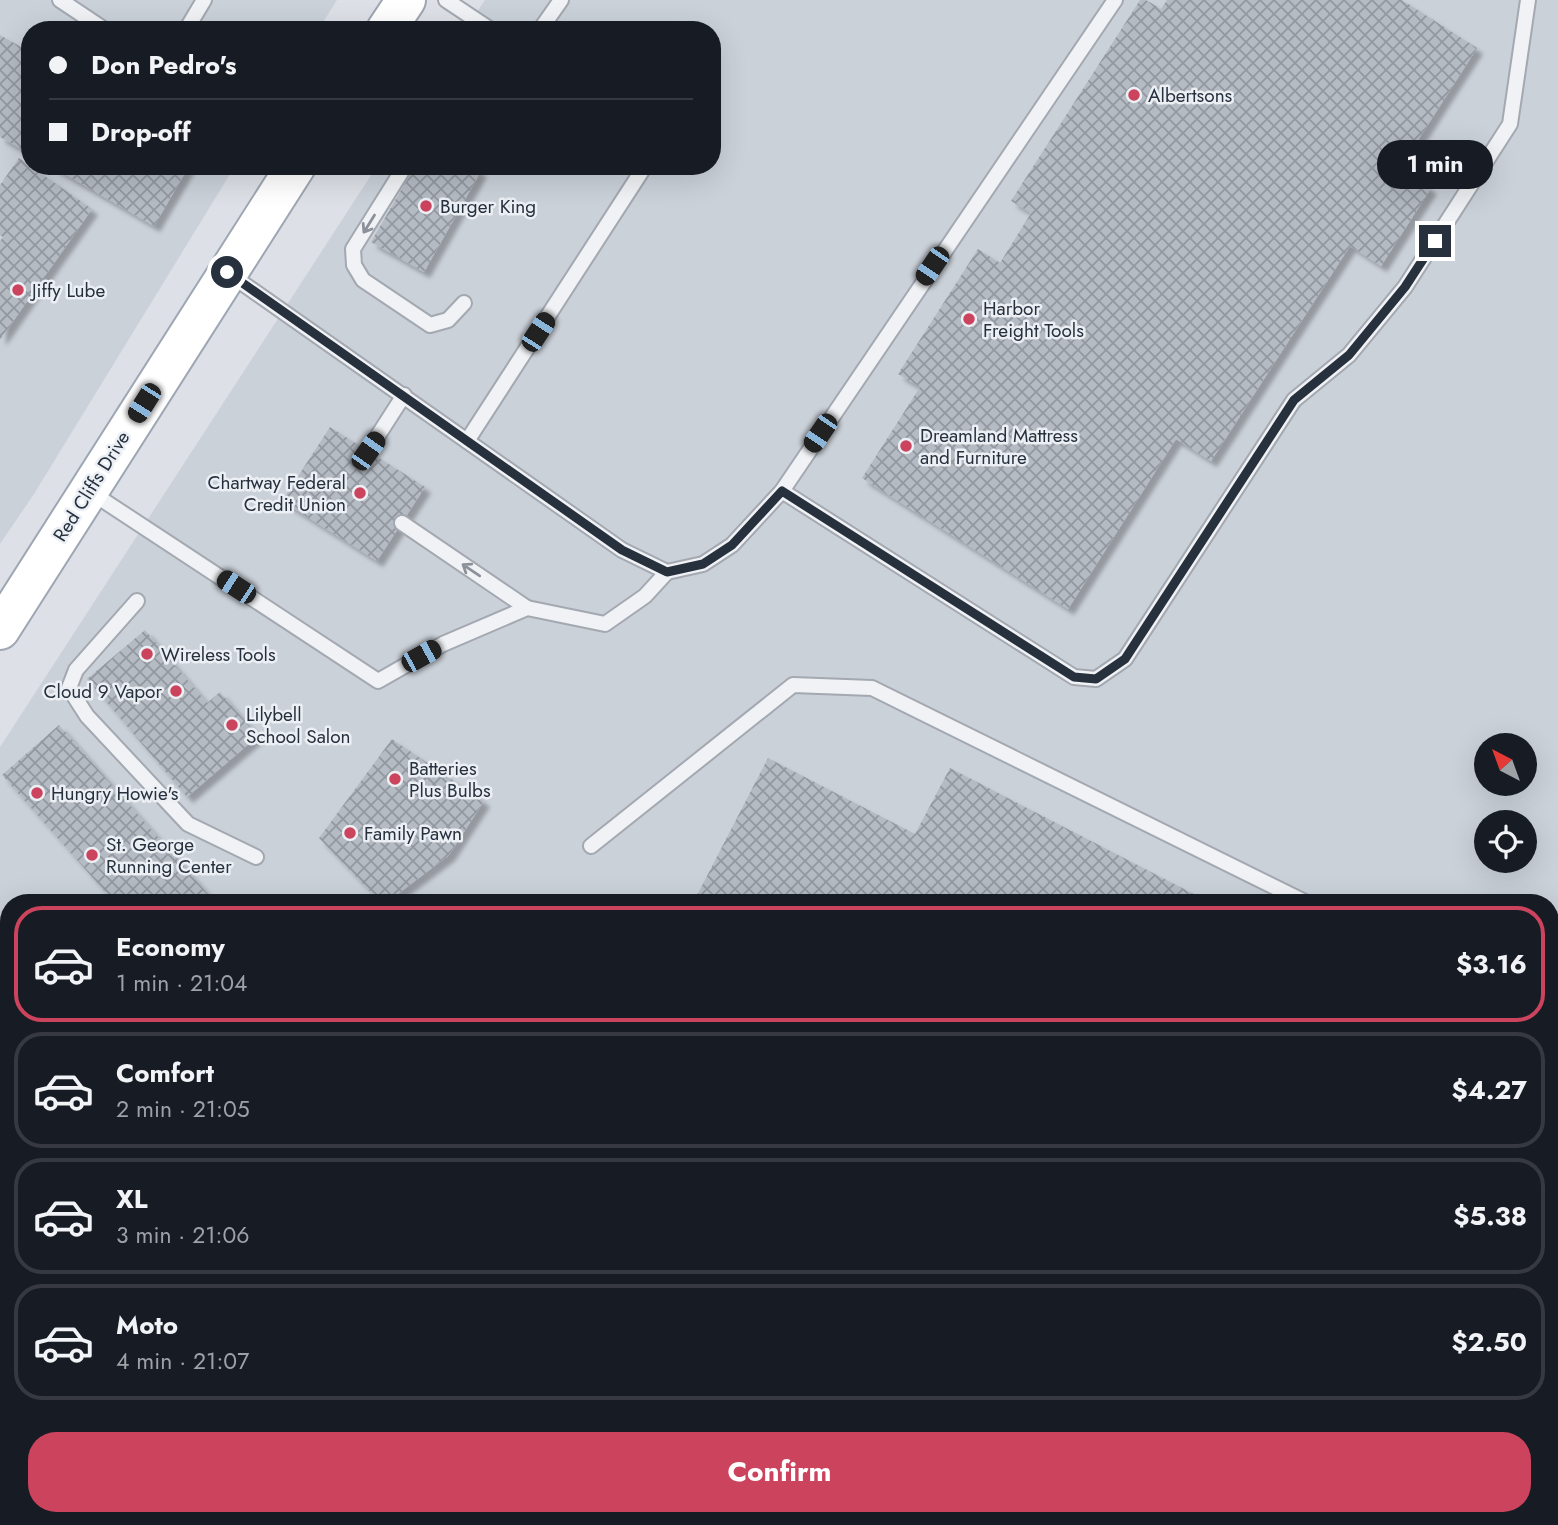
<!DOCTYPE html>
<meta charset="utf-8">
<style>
:root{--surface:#171b24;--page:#20242c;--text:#f1f3f6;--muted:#9ea1a6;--line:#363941;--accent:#cb435d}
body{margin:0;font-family:Jost,sans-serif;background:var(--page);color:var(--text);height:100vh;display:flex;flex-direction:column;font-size:26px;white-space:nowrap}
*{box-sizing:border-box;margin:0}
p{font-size:23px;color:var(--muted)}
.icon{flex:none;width:38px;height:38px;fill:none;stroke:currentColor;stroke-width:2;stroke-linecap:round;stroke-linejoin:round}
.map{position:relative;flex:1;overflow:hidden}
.side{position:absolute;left:0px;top:894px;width:1559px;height:632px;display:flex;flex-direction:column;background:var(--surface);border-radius:28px 28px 0 0;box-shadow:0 7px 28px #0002}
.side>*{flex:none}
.hud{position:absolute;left:21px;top:21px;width:700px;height:154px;border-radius:28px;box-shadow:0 7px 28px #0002;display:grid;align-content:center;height:154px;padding:0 28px;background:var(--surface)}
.needle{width:46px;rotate:319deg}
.buttons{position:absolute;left:1474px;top:733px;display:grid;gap:14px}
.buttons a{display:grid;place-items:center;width:63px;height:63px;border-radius:50%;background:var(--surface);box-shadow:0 7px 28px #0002;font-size:35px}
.end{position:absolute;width:32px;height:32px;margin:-16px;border:9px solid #27303d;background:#fff;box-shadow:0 0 0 4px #fff}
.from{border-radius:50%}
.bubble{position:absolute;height:49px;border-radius:24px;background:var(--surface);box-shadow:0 7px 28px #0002;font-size:23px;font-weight:700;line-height:49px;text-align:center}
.car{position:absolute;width:21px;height:42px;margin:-21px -10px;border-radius:9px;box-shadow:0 0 5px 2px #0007;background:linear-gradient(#222 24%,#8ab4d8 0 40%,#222 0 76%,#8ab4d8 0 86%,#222 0)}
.hud b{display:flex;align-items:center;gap:24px;height:66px;font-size:26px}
.hud b+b{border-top:2px solid var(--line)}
.hud i{width:18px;height:18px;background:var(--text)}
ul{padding:12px 0 0;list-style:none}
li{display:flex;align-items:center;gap:21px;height:116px;margin:0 14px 10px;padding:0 14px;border:4px solid var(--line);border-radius:28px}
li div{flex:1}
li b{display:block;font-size:26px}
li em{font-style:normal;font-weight:700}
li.active{border-color:var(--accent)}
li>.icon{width:63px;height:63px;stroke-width:1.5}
.primary-button{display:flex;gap:14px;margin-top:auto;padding:14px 28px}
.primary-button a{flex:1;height:80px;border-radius:28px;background:var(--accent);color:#fff;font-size:28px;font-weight:700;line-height:80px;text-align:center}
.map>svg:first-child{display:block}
.built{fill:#cbd1d9;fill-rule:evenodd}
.building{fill:url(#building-cross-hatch);filter:url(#shadow)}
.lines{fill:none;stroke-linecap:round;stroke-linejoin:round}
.lane-casing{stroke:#a3a8b1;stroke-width:18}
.street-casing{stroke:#a3a8b1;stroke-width:30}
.primary-casing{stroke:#9da6b2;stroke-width:42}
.lane{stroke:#f0f2f5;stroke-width:14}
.street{stroke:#f0f2f5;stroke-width:26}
.primary{stroke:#fff;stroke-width:38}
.oneway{stroke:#8c9199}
.route{stroke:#27303d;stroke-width:9}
.poi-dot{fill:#cb435d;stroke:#ecf0f5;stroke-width:2.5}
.labels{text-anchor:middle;stroke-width:5;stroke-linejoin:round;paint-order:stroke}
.poi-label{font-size:19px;fill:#27303d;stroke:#ecf0f5;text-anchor:start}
.street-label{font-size:19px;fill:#27303d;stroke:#ecf0f5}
</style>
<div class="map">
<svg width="1558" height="1525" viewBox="0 0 1558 1525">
<defs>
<pattern id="building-cross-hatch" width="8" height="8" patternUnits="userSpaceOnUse" patternTransform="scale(1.75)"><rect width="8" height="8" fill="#b5bbc3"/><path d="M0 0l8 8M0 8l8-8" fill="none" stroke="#9398a0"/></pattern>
<filter id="shadow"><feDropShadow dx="6" dy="6" stdDeviation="2" flood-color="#0004"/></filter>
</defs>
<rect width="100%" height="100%" fill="#dde1e7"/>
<g class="built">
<path d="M0 0H337L318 30H30V166H235L34 494 0 544Z"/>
<path d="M485 0H1558V1525H316L304 1517H1550V903H9V1351L0 1348V747L377 166H712V30H465ZM1486 746H1524V784H1486ZM1486 822H1524V861H1486Z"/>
<path d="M0 1485 9 1489V1517H76L94 1525H0Z"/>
</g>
<g class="building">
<path d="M1140 0H1146L1161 9 1167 0H1402L1477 48 1418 140 1428 146 1410 174 1431 188 1381 266 1350 246 1211 461 1176 439 1068 609 862 478 920 387 898 374 978 249 1000 263 1031 213 1011 201Z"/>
<path d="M0 35 30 52V154L0 137Z"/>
<path d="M19 158 92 209 0 340V241L3 237 0 235V185Z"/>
<path d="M51 166H189L154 226Z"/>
<path d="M415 166H473L481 171 424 272 371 242Z"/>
<path d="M330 427 425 487 377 561 282 501Z"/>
<path d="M145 630 207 703 220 692 258 736 187 797 87 679Z"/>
<path d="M59 725 216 903H115L2 775Z"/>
<path d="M392 739 484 801 449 855 386 903H381L319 838Z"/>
<path d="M768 758 915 834 950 768 1211 903H693Z"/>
<path d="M0 1108H9V1173L0 1174Z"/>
</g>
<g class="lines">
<defs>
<g id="lane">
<path d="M60 0 105 30"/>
<path d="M446 0 491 30"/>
<path d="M186 30 204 0"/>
<path d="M540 30 561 0"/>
<path d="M405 166 353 249 354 265 363 280 430 325 448 320 464 303"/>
<path d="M228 273 622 550 667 572 703 564 732 545 782 491 1115 0"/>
<path d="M467 441 645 166"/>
<path d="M368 451 404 395"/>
<path d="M89 491 378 681 443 644 527 608 605 624 645 596 667 572"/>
<path d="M782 491 1074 677 1096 679 1125 659 1294 400 1349 355 1405 287 1510 124 1528 0"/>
<path d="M402 523 527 608"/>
<path d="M137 601 76 670 69 688 87 716 188 824 256 857"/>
<path d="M591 846 793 685 872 688 1307 903"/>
<path d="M0 985 9 995"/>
<path d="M709 1517 710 1525"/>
<path d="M651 1525 691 1517"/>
</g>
<g id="street">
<path d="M0 1411 9 1415"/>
<path d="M1550 1466 1558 1469"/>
<path d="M201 1517 214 1525"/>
<path d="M1330 1525 1339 1517"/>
</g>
<g id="primary">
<path d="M386 30 406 0"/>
<path d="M0 630 296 166"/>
</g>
</defs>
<use href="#lane" class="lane-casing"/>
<use href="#street" class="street-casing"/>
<use href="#primary" class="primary-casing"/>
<use href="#lane" class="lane"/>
<use href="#street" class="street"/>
<use href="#primary" class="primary"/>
</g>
<defs><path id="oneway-shaft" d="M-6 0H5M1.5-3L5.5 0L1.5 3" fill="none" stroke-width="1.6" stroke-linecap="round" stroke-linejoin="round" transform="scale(1.75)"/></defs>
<g class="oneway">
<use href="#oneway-shaft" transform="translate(369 224) rotate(122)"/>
<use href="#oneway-shaft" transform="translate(471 570) rotate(-146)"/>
</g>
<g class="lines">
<path class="route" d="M227 272 622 550 667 572 703 564 732 545 782 491 1074 677 1096 679 1125 659 1294 400 1349 355 1405 287 1435 241"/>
</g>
<g class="poi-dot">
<circle cx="1134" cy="95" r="7"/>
<circle cx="426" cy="206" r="7"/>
<circle cx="18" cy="290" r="7"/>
<circle cx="969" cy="319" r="7"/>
<circle cx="906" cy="446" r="7"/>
<circle cx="360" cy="493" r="7"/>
<circle cx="147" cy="654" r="7"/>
<circle cx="176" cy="691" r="7"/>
<circle cx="232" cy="725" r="7"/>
<circle cx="395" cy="779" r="7"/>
<circle cx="37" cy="793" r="7"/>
<circle cx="350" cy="833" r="7"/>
<circle cx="92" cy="855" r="7"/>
</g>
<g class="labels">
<g class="poi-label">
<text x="1148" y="102">Albertsons</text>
<text x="440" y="213">Burger King</text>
<text x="32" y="297">Jiffy Lube</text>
<text x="983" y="315">Harbor<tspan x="983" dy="22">Freight Tools</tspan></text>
<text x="920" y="442">Dreamland Mattress<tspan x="920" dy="22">and Furniture</tspan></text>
<text x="346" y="489" text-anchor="end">Chartway Federal<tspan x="346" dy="22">Credit Union</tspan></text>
<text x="161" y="661">Wireless Tools</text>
<text x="162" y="698" text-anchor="end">Cloud 9 Vapor</text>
<text x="246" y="721">Lilybell<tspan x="246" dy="22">School Salon</tspan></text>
<text x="409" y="775">Batteries<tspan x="409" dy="22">Plus Bulbs</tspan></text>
<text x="51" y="800">Hungry Howie's</text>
<text x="364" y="840">Family Pawn</text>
<text x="106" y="851">St. George<tspan x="106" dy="22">Running Center</tspan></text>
</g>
<g class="street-label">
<text transform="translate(91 486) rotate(-58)" y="7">Red Cliffs Drive</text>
</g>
</g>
</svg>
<div class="buttons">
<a><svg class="needle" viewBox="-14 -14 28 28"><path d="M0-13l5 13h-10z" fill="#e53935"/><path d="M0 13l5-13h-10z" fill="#9ea1a6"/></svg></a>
<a><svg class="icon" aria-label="locate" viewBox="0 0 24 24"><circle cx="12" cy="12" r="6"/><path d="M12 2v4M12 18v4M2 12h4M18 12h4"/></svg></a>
</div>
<i class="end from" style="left:227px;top:272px"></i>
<i class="end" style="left:1435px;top:241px"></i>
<div class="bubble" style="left:1377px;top:140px;width:116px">1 min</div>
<i class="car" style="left:932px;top:266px;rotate:214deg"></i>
<i class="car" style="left:538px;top:332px;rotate:33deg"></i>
<i class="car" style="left:144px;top:403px;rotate:212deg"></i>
<i class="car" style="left:820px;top:433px;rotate:214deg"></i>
<i class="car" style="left:368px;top:451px;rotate:35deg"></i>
<i class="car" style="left:236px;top:587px;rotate:303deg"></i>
<i class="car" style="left:421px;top:656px;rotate:61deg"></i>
<div class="hud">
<b><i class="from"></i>Don Pedro's</b>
<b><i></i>Drop-off</b>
</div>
<section class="side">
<ul>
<li class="active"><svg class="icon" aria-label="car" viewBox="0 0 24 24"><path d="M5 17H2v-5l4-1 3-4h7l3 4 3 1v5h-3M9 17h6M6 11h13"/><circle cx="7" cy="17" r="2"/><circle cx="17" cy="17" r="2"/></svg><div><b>Economy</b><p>1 min · 21:04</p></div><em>$3.16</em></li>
<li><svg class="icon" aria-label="car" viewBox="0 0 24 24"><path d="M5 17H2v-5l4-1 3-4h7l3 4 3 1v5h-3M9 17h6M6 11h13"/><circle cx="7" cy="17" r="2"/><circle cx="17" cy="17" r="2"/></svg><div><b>Comfort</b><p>2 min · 21:05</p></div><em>$4.27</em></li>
<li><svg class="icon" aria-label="car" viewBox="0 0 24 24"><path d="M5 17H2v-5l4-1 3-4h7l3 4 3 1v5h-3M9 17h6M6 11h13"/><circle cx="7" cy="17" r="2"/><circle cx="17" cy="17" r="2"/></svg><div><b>XL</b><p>3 min · 21:06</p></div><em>$5.38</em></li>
<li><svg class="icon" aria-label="car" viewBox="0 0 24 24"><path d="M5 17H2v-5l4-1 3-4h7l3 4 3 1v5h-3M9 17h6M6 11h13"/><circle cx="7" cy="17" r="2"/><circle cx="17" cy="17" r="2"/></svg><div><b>Moto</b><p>4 min · 21:07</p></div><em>$2.50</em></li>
</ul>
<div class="primary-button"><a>Confirm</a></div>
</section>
</div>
